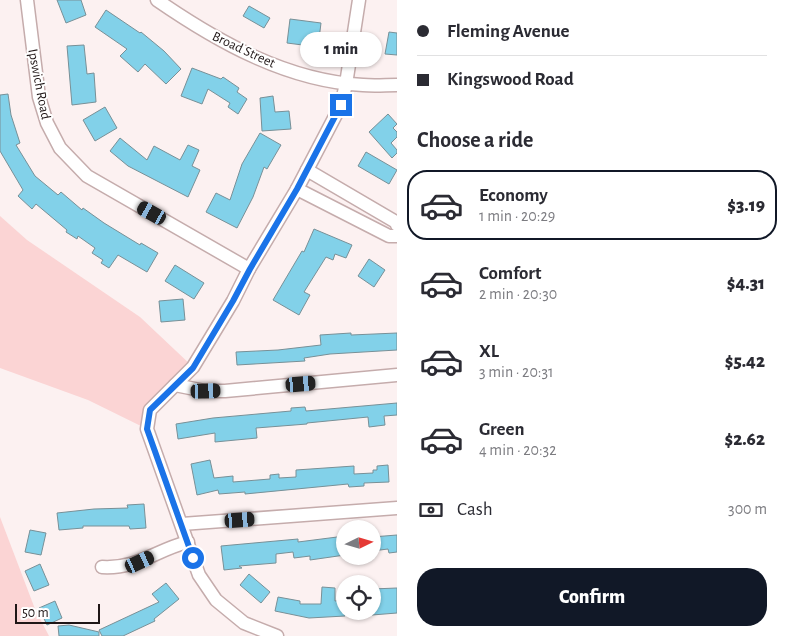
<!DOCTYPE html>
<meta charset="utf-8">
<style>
:root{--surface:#fff;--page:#f2f2f3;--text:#2b2b33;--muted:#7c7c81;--line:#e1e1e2;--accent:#111827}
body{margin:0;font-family:"Alegreya Sans",sans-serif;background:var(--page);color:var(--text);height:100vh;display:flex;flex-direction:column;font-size:19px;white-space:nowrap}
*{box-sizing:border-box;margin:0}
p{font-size:16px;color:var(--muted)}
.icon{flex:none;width:28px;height:28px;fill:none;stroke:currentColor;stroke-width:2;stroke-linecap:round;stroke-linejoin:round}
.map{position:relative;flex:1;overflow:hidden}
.details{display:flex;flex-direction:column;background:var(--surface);width:390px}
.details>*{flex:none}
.banner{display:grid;align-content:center;height:110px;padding:0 20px;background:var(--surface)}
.needle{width:32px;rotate:85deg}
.controls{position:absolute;left:336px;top:520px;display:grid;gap:10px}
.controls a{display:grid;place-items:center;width:45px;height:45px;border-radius:50%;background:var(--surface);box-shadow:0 1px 4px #0004;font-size:25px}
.scale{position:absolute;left:15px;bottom:12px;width:85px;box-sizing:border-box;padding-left:5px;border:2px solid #1f1616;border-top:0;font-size:14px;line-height:18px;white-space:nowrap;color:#1f1616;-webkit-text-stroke:4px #fff;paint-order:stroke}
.end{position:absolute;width:22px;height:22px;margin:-11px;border:6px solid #1a73e8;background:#fff;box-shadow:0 0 0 2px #fff}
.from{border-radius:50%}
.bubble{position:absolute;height:35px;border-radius:18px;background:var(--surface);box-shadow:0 1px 4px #0004;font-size:16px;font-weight:800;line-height:35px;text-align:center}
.car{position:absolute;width:15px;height:30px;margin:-15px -8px;border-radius:6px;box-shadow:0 0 4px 1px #0007;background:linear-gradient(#222 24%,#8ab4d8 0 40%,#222 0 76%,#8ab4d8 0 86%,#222 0)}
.banner b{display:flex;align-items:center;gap:18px;height:48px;font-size:19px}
.banner b+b{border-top:1px solid var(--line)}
.banner i{width:12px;height:12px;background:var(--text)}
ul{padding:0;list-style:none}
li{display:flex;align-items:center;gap:15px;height:70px;margin:0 10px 8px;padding:0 10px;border:2px solid transparent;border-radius:20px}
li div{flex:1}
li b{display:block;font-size:19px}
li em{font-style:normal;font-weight:800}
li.selected{border-color:var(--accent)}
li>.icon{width:45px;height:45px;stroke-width:1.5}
h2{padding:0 20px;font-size:22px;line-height:60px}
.pay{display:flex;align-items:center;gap:12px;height:55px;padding:0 20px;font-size:19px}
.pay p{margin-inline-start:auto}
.action{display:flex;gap:10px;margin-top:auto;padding:10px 20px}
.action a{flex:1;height:58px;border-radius:20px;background:var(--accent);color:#fff;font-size:20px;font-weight:800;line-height:58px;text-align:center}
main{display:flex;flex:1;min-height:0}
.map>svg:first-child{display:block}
.green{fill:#fbd4d4}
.building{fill:#82d1e9;stroke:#789097}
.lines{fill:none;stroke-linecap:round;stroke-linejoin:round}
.minor-casing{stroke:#c5acac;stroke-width:15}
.minor{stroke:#fff;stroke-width:12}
.route{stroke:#1a73e8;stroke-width:6}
.labels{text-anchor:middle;stroke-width:4;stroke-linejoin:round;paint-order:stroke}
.street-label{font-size:14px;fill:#1f1616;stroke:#fff}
</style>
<main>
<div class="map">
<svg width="397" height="636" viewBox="0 0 397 636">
<rect width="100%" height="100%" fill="#fcf1f1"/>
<g class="green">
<path d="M0 216 27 240 140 317 193 367 150 410 147 429 88 400 0 368Z"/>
<path d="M0 517 35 609 49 636H0Z"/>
</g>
<g class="building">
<path d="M57 0H81L86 15 66 23Z"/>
<path d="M249 6 270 18 264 28 243 16Z"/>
<path d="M106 10 140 33 141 32 164 51 181 69 166 84 145 64 138 72 120 56 127 49 95 27Z"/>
<path d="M290 19 321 23 318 47 287 43Z"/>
<path d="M389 32 397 33V55L385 54Z"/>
<path d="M84 45 87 74 94 73 96 102 72 105 67 46Z"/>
<path d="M192 68 221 79 223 77 239 88 237 92 247 99 238 114 228 107 230 103 208 89 202 104 181 96Z"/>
<path d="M8 94 11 115 20 143 16 145 35 176 58 195 61 192 82 210 83 208 104 223 140 245 141 243 158 253 147 272 118 255 109 268 101 263 103 260 92 253 95 248 78 236 77 239 66 232 67 230 36 204 32 209 18 196 23 190 0 151V95Z"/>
<path d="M273 96 275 112 289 111 291 129 262 131 260 98Z"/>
<path d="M105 107 117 128 95 141 83 120Z"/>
<path d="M388 114 397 124 393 128 397 132V137L391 143 397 150V153L392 158 369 132Z"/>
<path d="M260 133 281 145 267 169 264 167 253 197 237 228 206 212 216 193 230 200 242 164Z"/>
<path d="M120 138 147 160 154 146 180 160 188 145 199 150 192 166 200 170 188 197 128 166 110 151Z"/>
<path d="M366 152 397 170 389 184 358 166Z"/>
<path d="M314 229 352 245 346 258 335 254 333 260 326 257 304 292 310 295 299 315 273 300 302 251 304 252Z"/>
<path d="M369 259 385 270 374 287 358 276Z"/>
<path d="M175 265 204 283 194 299 165 281Z"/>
<path d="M183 299 185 320 161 322 159 301Z"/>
<path d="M351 333V335L397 333V350L330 354 304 358 305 361 237 365 236 352 278 350 321 345 320 335Z"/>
<path d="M397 403V415L384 416 385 425 369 427 368 417 307 423V424L256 428 257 438 215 442V433L178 439 176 424 213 418 291 411V408L305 407 306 411Z"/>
<path d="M210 460 214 478 233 476V482L270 479V475L279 474V478L296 477V470L354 466V474L373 473V470H377V466L388 465 389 482 364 483V486L349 487 348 484 245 494V492L219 494 218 490 197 495 191 464Z"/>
<path d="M144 504 146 528 130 529 129 526H83V528L59 530 57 513 94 509 128 508 127 505Z"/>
<path d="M30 530 46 533 41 555 25 552Z"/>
<path d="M397 535V552L389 553 388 549 372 551V537Z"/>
<path d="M345 536V555L310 560V556L294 558 293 552 276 554V563L239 566 242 568 224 570 221 546 298 539V542Z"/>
<path d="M40 564 49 585 34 591 25 571Z"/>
<path d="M249 574 270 592 261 603 240 585Z"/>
<path d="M166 583 179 599 154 619 155 621 123 636H102L99 630 159 602 152 594Z"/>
<path d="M322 587 335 588V601L345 600V616L309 618 275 611 278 597 300 601V604H321Z"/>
<path d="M397 588V613L372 615V589Z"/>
<path d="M55 601 62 618 47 625 39 608Z"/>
<path d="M69 625 99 632V636H59L58 626Z"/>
</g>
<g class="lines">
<defs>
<g id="minor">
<path d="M27 0 39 97 47 123 60 148 87 176 249 269"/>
<path d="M157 0C218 42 287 81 363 85 374 86 386 85 397 85"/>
<path d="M307 170 396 222 397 225"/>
<path d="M297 189 389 236H397"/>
<path d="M175 385 205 391H225L397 375"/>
<path d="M182 524 397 508"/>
<path d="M102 567C139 569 155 550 188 542"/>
<path d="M277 636 244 623 216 600 199 575 147 429 150 410 193 367 233 301 249 269 297 189 341 105 346 84 359 0"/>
</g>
</defs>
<use href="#minor" class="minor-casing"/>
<use href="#minor" class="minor"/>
</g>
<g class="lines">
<path class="route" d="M193 558 147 429 150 410 193 368 233 301 250 269 297 189 341 105"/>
</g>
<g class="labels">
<g class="street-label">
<text transform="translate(244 49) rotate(25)" y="5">Broad Street</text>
<text transform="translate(40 84) rotate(79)" y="5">Ipswich Road</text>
</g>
</g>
</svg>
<div class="controls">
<a><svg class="needle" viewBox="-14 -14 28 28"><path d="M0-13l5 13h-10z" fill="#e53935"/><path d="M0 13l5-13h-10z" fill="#7c7c81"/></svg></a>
<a><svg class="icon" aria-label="locate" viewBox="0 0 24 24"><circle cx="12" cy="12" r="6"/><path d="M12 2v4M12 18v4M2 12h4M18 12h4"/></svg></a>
</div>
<div class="scale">50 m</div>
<i class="end from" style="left:193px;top:558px"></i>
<i class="end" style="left:341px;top:105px"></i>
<div class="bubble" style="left:300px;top:32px;width:82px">1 min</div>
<i class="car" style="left:152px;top:213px;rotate:299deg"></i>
<i class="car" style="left:301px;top:384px;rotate:85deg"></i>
<i class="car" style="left:206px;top:391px;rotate:88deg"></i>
<i class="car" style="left:240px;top:520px;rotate:86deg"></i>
<i class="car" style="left:140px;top:562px;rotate:65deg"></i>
</div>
<section class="details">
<div class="banner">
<b><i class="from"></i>Fleming Avenue</b>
<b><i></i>Kingswood Road</b>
</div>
<h2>Choose a ride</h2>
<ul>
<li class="selected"><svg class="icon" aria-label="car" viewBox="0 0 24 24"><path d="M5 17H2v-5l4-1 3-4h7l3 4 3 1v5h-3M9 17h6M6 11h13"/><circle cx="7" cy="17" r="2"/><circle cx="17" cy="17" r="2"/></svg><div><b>Economy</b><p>1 min · 20:29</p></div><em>$3.19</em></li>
<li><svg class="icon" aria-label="car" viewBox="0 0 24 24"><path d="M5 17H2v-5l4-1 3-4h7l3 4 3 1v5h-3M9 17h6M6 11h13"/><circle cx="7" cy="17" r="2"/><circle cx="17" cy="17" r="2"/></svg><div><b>Comfort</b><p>2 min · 20:30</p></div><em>$4.31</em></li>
<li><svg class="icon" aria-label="car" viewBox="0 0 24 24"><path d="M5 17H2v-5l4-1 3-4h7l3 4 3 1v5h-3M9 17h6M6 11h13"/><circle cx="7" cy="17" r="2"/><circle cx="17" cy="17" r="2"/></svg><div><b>XL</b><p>3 min · 20:31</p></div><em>$5.42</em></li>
<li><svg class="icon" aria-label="car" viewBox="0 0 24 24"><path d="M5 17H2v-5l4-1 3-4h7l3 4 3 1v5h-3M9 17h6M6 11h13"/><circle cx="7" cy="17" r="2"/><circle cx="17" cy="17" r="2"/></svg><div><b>Green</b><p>4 min · 20:32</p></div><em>$2.62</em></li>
</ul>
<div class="pay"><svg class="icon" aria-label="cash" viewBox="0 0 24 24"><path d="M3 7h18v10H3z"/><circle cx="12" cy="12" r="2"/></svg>Cash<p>300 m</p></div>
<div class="action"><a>Confirm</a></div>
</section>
</main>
